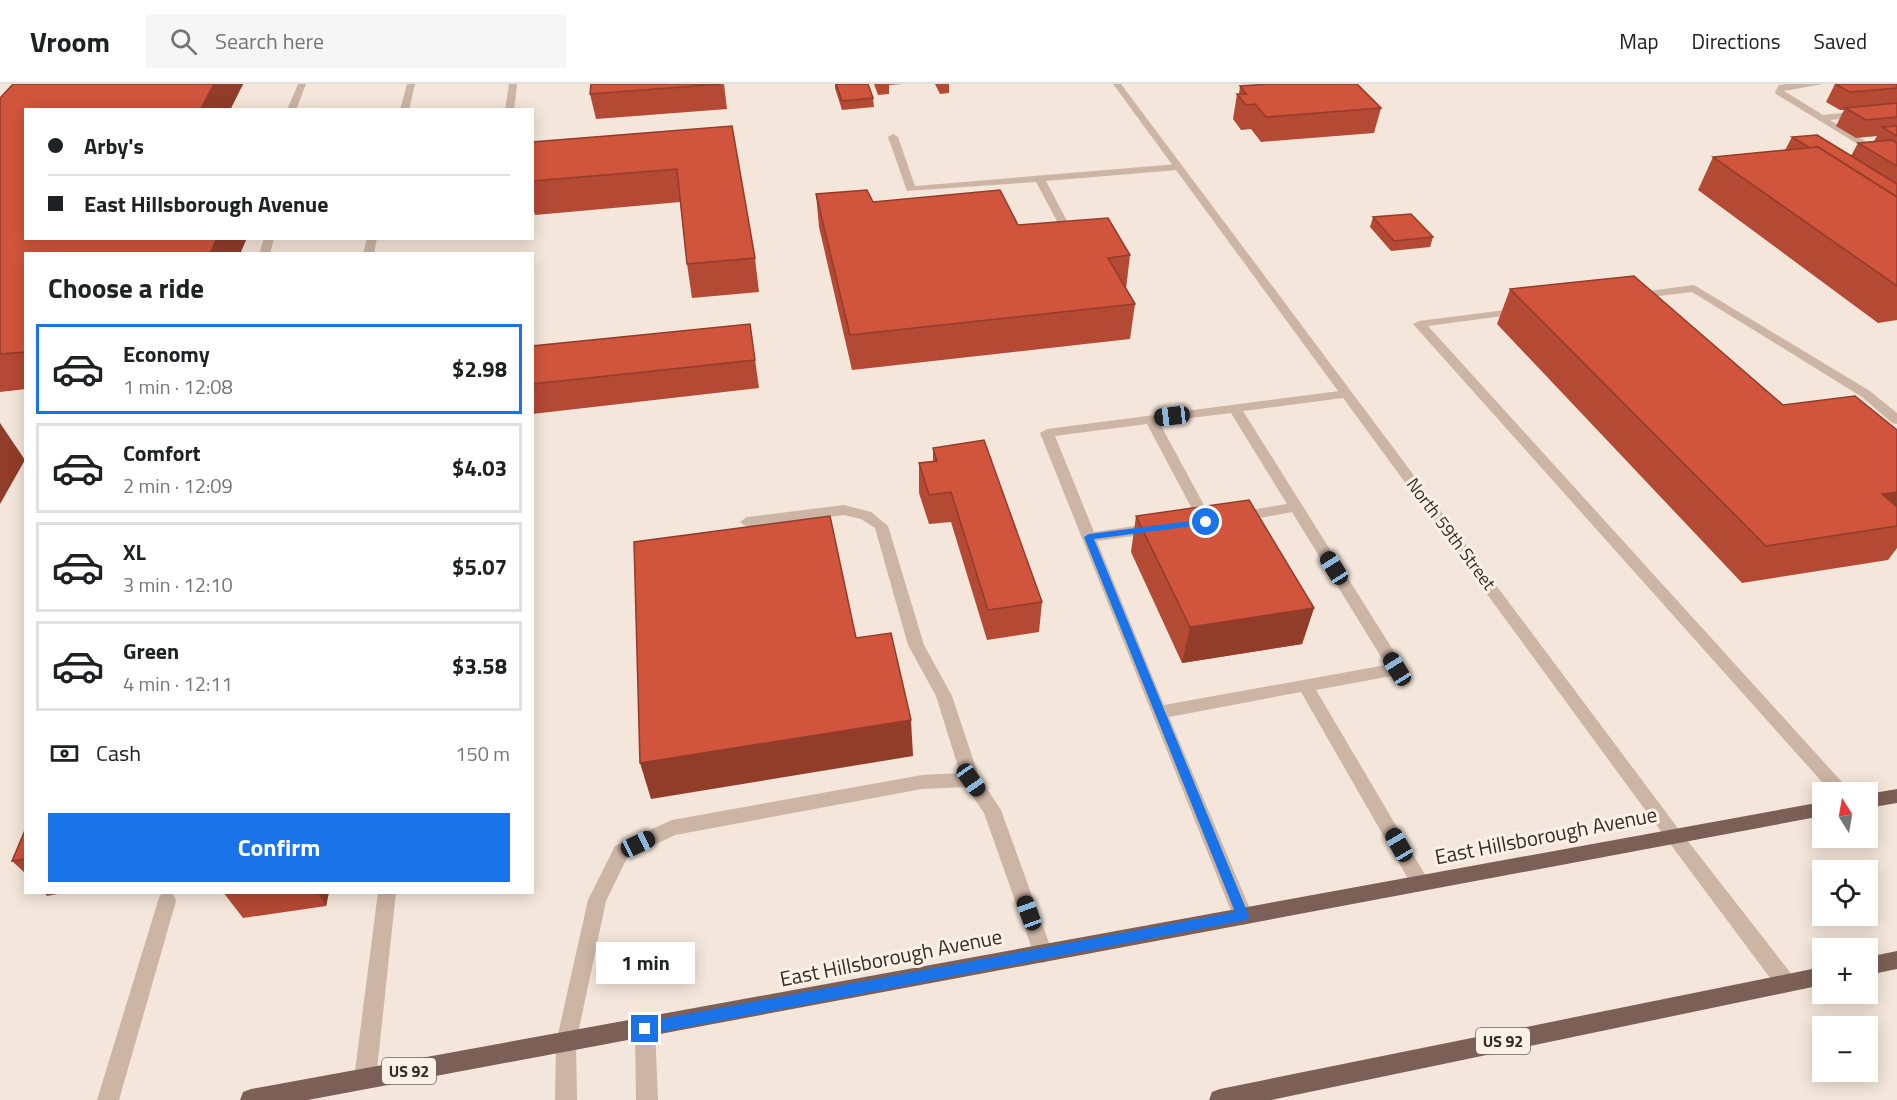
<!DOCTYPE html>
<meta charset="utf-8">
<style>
:root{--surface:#fff;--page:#f6f6f6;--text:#202124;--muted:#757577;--line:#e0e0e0;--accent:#1a73e8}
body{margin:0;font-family:"Titillium Web",sans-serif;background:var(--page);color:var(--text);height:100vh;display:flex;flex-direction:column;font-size:22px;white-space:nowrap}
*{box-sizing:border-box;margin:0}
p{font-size:20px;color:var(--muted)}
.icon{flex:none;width:33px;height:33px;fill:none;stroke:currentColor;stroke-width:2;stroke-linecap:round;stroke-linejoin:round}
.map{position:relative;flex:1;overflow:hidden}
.side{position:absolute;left:24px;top:168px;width:510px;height:642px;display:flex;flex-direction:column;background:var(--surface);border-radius:0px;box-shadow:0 3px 15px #0003}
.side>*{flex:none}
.guide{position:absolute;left:24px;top:24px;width:510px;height:132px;border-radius:0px;box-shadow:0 3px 15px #0003;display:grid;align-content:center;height:132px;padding:0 24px;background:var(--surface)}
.needle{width:39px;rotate:349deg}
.tools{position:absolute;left:1812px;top:698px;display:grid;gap:12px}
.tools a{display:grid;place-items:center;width:66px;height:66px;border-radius:0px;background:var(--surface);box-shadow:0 3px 15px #0003;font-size:30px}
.end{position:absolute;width:27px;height:27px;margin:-14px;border:8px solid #1a73e8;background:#fff;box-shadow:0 0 0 3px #fff}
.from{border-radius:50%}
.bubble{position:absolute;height:42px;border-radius:0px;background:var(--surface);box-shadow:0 3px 15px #0003;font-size:20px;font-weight:700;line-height:42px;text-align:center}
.car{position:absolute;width:18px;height:36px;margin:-18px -9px;border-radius:8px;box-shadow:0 0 4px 2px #0007;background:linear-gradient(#222 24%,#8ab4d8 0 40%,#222 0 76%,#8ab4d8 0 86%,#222 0)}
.guide b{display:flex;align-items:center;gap:21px;height:57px;font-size:22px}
.guide b+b{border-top:2px solid var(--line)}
.guide i{width:15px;height:15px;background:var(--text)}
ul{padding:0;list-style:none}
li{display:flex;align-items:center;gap:18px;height:90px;margin:0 12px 9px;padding:0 12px;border:3px solid var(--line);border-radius:0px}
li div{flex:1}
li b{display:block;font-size:22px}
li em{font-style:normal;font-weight:700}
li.on{border-color:var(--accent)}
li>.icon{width:54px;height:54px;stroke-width:1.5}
h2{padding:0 24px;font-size:27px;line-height:72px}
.pay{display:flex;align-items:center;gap:15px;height:66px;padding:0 24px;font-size:22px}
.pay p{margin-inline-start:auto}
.cta{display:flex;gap:12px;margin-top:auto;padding:12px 24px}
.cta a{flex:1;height:69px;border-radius:0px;background:var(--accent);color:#fff;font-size:24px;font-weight:700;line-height:69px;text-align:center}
header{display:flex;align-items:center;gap:36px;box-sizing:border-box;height:84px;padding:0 30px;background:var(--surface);border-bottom:2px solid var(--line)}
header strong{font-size:28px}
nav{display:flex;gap:33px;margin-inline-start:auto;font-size:21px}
.search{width:420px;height:54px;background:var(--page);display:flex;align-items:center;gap:15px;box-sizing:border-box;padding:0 21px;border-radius:0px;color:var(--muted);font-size:22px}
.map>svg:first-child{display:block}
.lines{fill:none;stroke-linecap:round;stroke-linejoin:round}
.lane{fill:#cdb5a5;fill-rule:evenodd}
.street{fill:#cdb5a5;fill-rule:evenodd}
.primary{fill:#7c6057;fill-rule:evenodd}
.wall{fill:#b44934}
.shaded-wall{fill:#923c2a}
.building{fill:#d1553c;stroke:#923c2a;stroke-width:1.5}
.route{fill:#1a73e8}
.labels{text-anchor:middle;stroke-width:6;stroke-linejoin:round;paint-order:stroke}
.shield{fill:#fbf1e7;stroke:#726661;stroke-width:1.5}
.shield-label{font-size:16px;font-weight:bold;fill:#382b27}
.street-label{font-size:18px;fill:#382b27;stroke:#fbf1e7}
.near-street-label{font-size:21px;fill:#382b27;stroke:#fbf1e7}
</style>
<header>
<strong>Vroom</strong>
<div class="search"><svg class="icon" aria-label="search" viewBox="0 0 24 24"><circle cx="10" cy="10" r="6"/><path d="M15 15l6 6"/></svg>Search here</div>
<nav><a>Map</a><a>Directions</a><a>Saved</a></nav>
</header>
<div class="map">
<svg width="1897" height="1016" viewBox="0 0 1897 1016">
<rect width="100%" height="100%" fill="#f4e6da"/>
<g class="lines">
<g class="lane">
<path d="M298 0H306L296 26H287Z"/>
<path d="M509 0H517L514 26H505Z"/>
<path d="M1787 0H1823L1784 7 1823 31 1897 23V29L1830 36 1880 66V70H1874L1776 10 1775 8 1779 1Z"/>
<path d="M893 50 898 53 915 102 1178 80 1183 83 1178 86 1046 97 1076 154 1071 157 1066 154 1036 98 907 107 888 53Z"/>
<path d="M264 154H274L270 170H259Z"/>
<path d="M1694 201 1870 307 1897 329V340L1892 339 1862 313 1692 208 1634 215 1628 212 1634 209Z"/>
<path d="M1521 224 1527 227 1525 229 1428 242 1851 708H1831L1413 240 1419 237Z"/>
<path d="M1347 306 1353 310 1351 313 1243 327 1405 585 1403 589 1397 591 1316 606 1430 799 1428 805 1421 807 1414 805 1301 608 1169 633 1253 832 1250 838 1243 841 1236 838 1233 832 1040 349 1047 345ZM1231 329 1287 420 1239 428 1232 433 1239 438 1292 428 1386 581 1164 621 1097 457 1155 449 1162 444 1155 439 1094 448 1055 352 1147 340 1199 438 1201 441 1209 443 1216 438 1211 434 1159 338Z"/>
<path d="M844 421 871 428 888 442 924 561 952 612 979 693 1001 726 1053 870 1050 876 1043 879 1036 876 984 729 966 703 922 705 675 751 627 774 606 817 576 959 573 966 566 969 559 966 556 959 588 816 615 762 672 736 922 691 960 689 936 612 908 561 875 444 861 435 844 431 747 443 740 438 747 433Z"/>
<path d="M378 808H396L376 995 372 1002 365 1005 358 1002 354 995Z"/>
<path d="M167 809 174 811 176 817 119 1016H97L158 817 160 811Z"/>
</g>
<g class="street">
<path d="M407 0H415L409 26H400Z"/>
<path d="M1113 0H1121L1680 747 1793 892 1796 899 1793 906 1786 908 1779 906 1668 757Z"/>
<path d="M367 154H377L374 170H363Z"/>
<path d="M645 935 652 938 655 945 658 1016H636L635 945 638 938Z"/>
<path d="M566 949 573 952 576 959 577 1016H555L556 959 559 952Z"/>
</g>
<g class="primary">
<path d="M1897 705V719L1868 724V710Z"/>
<path d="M1822 718V732L308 1016H240L243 1008 251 1005Z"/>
<path d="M1897 867V885L1868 891V873Z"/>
<path d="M1822 883V901L1271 1016H1209L1212 1008 1220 1005Z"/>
</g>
</g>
<g class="wall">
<path d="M13 0H243L230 26 26 170V305L0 308V14Z"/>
<path d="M724 0 727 25 596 35 590 10Z"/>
<path d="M835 0H868L873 14 874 23 842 26 835 4Z"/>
<path d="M874 0H902L889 1V10L878 11Z"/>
<path d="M935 0H949V9L940 10Z"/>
<path d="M1835 0H1897V236L1878 239 1698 106 1713 73 1785 66 1792 53 1851 72 1858 59 1874 57 1877 52 1856 54 1836 42 1844 26H1840L1826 18Z"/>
<path d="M1240 2 1381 24 1374 49 1261 58 1251 45 1241 46 1233 35 1237 10H1239Z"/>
<path d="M732 42 755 174 759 208 692 214 687 180 680 118 535 131 532 120V58Z"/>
<path d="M816 110 873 118 1018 141 1130 171 1126 205 1135 220 1130 255 852 286 819 143Z"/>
<path d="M1373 133 1433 153 1430 163 1391 167 1370 143Z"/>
<path d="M1510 205 1783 321 1897 346V464L1888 476 1742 499 1497 240Z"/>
<path d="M750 240 759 304 532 330V262Z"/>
<path d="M933 364 1042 518 1039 548 987 556 951 438 929 440 919 409V379L933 378Z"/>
<path d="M1136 432 1314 524 1302 560 1182 579 1131 468Z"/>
<path d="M26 744V790L12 777Z"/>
<path d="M44 808H68L47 812Z"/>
<path d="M223 808H329L326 822 243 834Z"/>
</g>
<g class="shaded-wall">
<path d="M214 0H243L230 26H200Z"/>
<path d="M217 154H247L240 170H210Z"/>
<path d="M0 339 25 376 0 420Z"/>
<path d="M1897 408V440L1882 410Z"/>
<path d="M1314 524 1302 560 1182 579 1190 543Z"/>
<path d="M911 636 913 672 651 715 640 679Z"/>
<path d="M317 808H329L326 822Z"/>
</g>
<g class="building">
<path d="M13 0H214L200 26H26V154H217L210 170H26V268L0 270V14Z"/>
<path d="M591 0H722L590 10Z"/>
<path d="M836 0H868L873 14 842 17Z"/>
<path d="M1270 0H1357L1381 24 1266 33 1255 20 1246 21 1237 10H1246L1240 2Z"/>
<path d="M1835 0H1897V4L1850 8Z"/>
<path d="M1897 19V33L1866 36 1845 24Z"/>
<path d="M732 42 755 174 687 180 677 85 532 97V58Z"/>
<path d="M1897 42V52L1882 43Z"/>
<path d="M1817 51 1897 100V113L1818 63 1810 64 1792 53Z"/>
<path d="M1892 56 1897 59V82L1858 59Z"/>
<path d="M1818 63 1897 113V202L1713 73Z"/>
<path d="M867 106 873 118 1000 106 1018 141 1108 134 1130 171 1108 174 1135 220 850 251 816 110Z"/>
<path d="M1411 130 1433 153 1394 157 1373 133Z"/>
<path d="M1634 192 1783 321 1855 312 1897 346V408L1882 410 1897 423V442L1766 462 1510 205Z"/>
<path d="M750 240 755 276 532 300V262Z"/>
<path d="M984 356 1042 518 988 526 951 408 929 411 919 379 937 377 933 364Z"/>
<path d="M1249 416 1314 524 1190 543 1136 432Z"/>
<path d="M830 432 856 554 891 549 911 636 640 679 634 458Z"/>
<path d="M26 744V775L12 777Z"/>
</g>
<path class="route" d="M1206 435 1210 438 1209 440 1094 455 1249 832 1247 836 645 951 640 949 638 945 640 940 645 938 1235 828 1084 453 1089 450Z"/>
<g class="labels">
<g class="shield">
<rect x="1476" y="944" width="54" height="26" rx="4.5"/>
<rect x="382" y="974" width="54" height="26" rx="4.5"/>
</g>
<g class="shield-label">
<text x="1503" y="963">US 92</text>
<text x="409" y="993">US 92</text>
</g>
<g class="street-label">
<text transform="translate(1451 450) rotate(53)" y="6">North 59th Street</text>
</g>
<g class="near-street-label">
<text transform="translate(1546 752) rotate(-11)" y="7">East Hillsborough Avenue</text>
<text transform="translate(891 874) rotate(-11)" y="7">East Hillsborough Avenue</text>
</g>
</g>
</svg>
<div class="tools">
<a><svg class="needle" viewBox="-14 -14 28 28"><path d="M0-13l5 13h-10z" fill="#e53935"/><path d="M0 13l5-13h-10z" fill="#757577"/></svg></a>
<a><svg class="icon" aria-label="locate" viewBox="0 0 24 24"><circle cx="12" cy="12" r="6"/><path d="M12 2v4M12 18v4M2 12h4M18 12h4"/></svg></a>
<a>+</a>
<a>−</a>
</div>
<i class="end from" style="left:1206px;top:438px"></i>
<i class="end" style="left:645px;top:945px"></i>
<div class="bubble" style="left:596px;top:858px;width:99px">1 min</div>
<i class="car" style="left:1172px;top:332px;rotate:263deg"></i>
<i class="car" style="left:1334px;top:484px;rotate:328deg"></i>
<i class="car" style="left:1397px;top:585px;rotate:328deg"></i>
<i class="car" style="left:971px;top:696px;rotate:145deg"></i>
<i class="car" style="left:638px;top:760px;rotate:65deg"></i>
<i class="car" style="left:1399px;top:761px;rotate:330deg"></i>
<i class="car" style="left:1029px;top:829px;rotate:340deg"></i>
<div class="guide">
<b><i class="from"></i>Arby's</b>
<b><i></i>East Hillsborough Avenue</b>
</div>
<section class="side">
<h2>Choose a ride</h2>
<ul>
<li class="on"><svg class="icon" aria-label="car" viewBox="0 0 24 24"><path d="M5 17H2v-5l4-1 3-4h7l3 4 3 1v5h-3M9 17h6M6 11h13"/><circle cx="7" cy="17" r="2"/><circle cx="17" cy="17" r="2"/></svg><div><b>Economy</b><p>1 min · 12:08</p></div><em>$2.98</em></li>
<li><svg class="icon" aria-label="car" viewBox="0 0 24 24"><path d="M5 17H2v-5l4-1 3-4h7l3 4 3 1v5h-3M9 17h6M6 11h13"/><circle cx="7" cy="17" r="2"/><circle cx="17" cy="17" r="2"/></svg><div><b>Comfort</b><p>2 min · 12:09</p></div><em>$4.03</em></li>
<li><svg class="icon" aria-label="car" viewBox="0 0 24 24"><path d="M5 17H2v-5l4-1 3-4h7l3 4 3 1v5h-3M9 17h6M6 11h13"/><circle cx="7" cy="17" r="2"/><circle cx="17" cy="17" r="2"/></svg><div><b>XL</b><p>3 min · 12:10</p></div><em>$5.07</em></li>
<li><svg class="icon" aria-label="car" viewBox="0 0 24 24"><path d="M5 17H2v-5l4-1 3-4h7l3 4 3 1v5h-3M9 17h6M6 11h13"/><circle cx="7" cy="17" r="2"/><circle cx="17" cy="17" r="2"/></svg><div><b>Green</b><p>4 min · 12:11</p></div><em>$3.58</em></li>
</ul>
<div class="pay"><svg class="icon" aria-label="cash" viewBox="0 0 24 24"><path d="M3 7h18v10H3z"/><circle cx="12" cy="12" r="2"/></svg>Cash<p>150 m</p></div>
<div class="cta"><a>Confirm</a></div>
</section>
</div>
